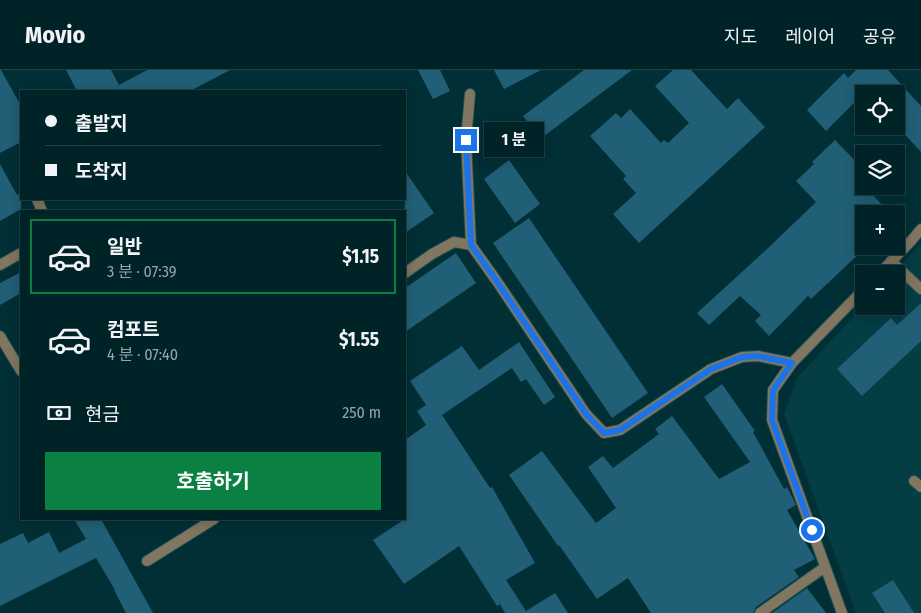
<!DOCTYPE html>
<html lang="ko">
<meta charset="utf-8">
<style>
:root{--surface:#002328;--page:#0a2b30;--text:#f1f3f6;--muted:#95a4a8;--line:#224045;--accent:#0b8043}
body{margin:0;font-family:"Fira Sans Condensed","Noto Sans KR",sans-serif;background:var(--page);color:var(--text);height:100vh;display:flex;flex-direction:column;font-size:19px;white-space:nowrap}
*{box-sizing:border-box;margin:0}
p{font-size:16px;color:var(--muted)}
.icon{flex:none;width:28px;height:28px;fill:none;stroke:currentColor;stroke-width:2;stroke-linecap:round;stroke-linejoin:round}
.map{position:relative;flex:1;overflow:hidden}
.drawer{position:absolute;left:20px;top:140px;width:386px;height:310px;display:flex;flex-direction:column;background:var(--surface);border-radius:0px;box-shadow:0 2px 12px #0003,0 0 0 1px var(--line)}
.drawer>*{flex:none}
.top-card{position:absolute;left:20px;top:20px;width:386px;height:110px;border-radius:0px;box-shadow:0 2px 12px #0003,0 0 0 1px var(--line);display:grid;align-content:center;height:110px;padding:0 25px;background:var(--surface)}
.controls{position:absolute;left:855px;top:15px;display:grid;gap:10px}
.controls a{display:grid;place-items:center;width:50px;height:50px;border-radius:0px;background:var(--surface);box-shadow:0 2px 12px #0003,0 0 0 1px var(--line);font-size:25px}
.end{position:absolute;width:22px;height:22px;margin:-11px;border:6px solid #1a73e8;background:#fff;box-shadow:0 0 0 2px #fff}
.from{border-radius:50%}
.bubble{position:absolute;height:35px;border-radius:0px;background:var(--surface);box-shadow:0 2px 12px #0003,0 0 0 1px var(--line);font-size:16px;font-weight:700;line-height:35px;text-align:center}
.top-card b{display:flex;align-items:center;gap:18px;height:48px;font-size:19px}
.top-card b+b{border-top:1px solid var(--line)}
.top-card i{width:12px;height:12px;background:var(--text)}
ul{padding:9px 0 0;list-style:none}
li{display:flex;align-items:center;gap:15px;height:75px;margin:0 10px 8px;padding:0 15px;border:2px solid transparent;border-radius:0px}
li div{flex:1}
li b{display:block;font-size:19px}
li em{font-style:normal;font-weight:700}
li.active{border-color:var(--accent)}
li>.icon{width:45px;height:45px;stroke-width:1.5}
.pay{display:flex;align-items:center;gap:12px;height:55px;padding:0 25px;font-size:19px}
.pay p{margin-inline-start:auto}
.cta{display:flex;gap:10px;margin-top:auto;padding:10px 25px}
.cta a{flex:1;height:58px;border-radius:0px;background:var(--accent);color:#fff;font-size:20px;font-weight:700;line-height:58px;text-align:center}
header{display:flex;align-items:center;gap:30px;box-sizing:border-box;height:70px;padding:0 25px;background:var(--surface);border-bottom:1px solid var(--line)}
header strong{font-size:24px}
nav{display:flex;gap:28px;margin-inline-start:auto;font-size:18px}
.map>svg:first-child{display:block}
.built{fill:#043d44}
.building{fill:#215f76}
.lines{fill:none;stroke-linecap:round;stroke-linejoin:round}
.lane-casing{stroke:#204e54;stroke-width:12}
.street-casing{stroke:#204e54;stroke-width:12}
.lane{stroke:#81765f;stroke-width:10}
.street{stroke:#81765f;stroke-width:10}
.route{stroke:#1a73e8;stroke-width:6}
</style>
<header>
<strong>Movio</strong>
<nav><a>지도</a><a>레이어</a><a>공유</a></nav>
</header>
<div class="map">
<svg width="921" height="543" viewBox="0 0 921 543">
<rect width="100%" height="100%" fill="#002f35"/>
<path class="built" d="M921 173V543H856L784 344 797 308 864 235V236H896V204H893Z"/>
<g class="building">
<path d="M0 0H1L21 36V72L0 83Z"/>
<path d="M66 0H111L119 15 147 0H230L190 21H77Z"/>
<path d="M418 0H440L450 21 433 29Z"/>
<path d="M494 0H541L504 19Z"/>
<path d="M584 0H632L540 69 523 46Z"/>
<path d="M673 0H691L727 39 738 28 765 57 639 173 613 144 636 123 623 109 626 106 590 66 616 43 621 48 630 39 661 73 664 70 668 73 689 53 655 16Z"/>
<path d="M856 0H888L921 36V82L896 55V24H863L826 61 807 40 844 3 848 8Z"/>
<path d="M835 70 864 100V116L891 144H864V179L811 229 808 226 769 266 755 251 761 245 740 226 709 255 697 243 766 180 816 132 796 111 814 94 812 92Z"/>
<path d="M509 90 540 134 515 153 484 109Z"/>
<path d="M0 94 17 125 21 122V139L0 151Z"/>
<path d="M405 101 434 143 405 163Z"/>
<path d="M529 148 648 323 612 348 493 173Z"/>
<path d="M456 183 476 213 405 262V218Z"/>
<path d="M21 202V223L0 235V213Z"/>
<path d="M921 233V271L862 326 837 299 891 248 897 255Z"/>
<path d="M519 272 555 327 544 335 526 309 521 312 512 298 442 345 490 418 492 417 535 493 506 510 526 541 555 523 568 543H505L500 534 497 536 459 476 404 514 373 470 405 449V370L426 355 417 341 426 335 410 311 462 276 479 300Z"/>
<path d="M722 314 755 361 753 362 784 419 787 417 796 435 787 440 815 489 794 500 799 507 756 537 753 543H651L628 508 597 529 559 475 558 476 509 405 542 381 596 453 616 438 588 397 603 386 613 398 659 364 655 359 672 346 719 409 750 392 704 327Z"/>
<path d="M74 449H101L153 543H126L114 520H115L96 488 0 536V474L23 463 28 473 49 462 59 483 86 469Z"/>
<path d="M893 510 914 543H885L872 523Z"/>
<path d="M807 518 826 543H772Z"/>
</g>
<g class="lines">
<defs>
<g id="lane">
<path d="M37 129 42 141"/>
<path d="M891 191 921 219"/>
<path d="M0 195 21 183"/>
<path d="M0 266 21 301"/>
<path d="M914 411 921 417"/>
<path d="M147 491 214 449"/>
</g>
<g id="street">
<path d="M470 24 466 70 471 175"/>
<path d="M405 203 432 184 454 172 471 175 496 210 586 344 604 363 620 360 711 299 742 287 758 286 792 293"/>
<path d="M879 204 911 171 921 159"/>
<path d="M760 543 825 497"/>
<path d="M842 543 772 350 773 320 792 293 864 219"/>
</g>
</defs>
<use href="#lane" class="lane-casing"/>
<use href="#street" class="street-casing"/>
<use href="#lane" class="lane"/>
<use href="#street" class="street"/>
</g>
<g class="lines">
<path class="route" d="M466 70 471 175 496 210 586 344 604 363 620 360 711 299 742 287 758 286 792 293 773 320 772 350 812 460"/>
</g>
</svg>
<div class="controls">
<a><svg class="icon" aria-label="locate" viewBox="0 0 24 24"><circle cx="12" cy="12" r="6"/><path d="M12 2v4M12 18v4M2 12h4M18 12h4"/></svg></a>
<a><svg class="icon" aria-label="layers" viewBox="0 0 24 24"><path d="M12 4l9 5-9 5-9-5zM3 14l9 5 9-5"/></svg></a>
<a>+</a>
<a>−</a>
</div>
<i class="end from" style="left:812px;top:460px"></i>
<i class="end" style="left:466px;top:70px"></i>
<div class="bubble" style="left:484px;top:52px;width:60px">1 분</div>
<div class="top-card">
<b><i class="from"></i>출발지</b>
<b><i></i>도착지</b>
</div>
<section class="drawer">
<ul>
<li class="active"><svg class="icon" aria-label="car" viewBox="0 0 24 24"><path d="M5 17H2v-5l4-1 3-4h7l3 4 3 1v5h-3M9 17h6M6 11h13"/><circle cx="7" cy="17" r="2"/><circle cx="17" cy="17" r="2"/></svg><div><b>일반</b><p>3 분 · 07:39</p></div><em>$1.15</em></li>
<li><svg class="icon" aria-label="car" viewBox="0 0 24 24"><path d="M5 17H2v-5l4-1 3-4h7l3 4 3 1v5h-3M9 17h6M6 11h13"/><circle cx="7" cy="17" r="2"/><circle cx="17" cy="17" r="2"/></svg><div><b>컴포트</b><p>4 분 · 07:40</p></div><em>$1.55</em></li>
</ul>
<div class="pay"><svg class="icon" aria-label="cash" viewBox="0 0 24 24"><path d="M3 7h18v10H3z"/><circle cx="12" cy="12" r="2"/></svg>현금<p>250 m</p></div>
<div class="cta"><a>호출하기</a></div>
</section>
</div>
